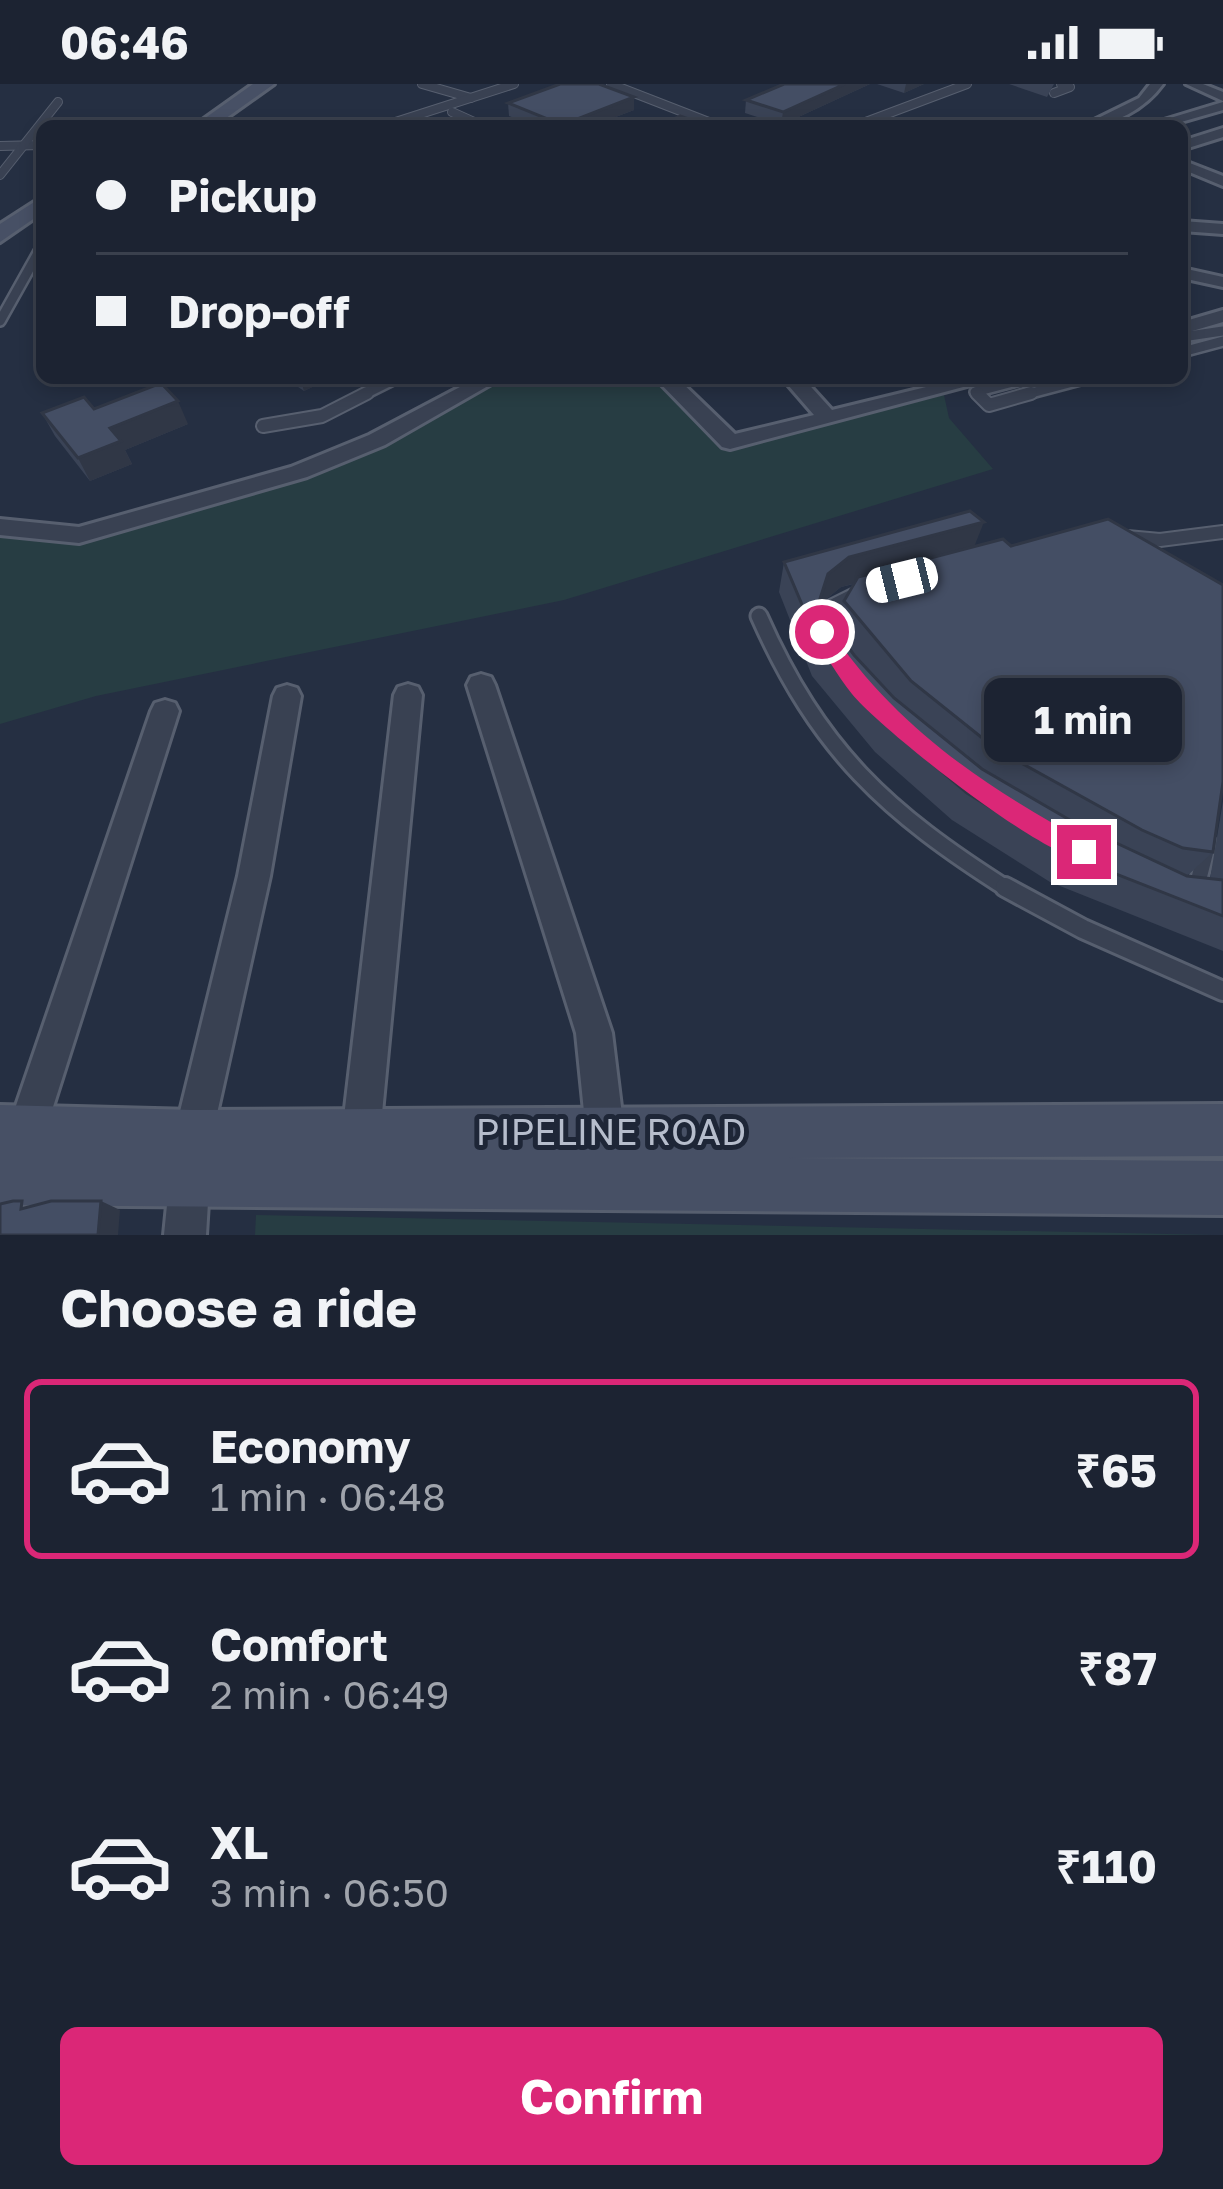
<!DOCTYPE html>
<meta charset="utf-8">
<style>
:root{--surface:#1c2332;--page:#252b3a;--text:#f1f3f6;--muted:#a0a4ac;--line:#3a404d;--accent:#db2777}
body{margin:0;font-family:"Golos Text",sans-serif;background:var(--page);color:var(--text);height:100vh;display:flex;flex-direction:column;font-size:45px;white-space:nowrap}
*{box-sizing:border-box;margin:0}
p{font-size:39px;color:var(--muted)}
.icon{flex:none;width:66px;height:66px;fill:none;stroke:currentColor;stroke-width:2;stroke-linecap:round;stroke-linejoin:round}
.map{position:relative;height:1151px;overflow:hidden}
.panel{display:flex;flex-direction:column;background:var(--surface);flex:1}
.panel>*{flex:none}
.banner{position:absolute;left:36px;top:36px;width:1152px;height:264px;border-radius:18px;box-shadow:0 6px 18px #0003,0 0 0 3px var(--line);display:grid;align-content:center;height:264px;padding:0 60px;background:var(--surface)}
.end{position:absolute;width:54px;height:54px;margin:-27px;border:15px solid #db2777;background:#fff;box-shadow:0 0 0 6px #fff}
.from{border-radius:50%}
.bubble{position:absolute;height:84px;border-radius:18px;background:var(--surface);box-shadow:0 6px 18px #0003,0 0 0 3px var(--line);font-size:39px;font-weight:700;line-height:84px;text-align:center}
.car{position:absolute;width:36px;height:72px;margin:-36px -18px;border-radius:15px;box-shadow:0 0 9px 3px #0007;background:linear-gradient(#fff 24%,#345 0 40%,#fff 0 76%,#345 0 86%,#fff 0)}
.banner b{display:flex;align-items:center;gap:42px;height:114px;font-size:45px}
.banner b+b{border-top:3px solid var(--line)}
.banner i{width:30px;height:30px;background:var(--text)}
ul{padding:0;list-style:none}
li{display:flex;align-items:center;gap:36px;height:180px;margin:0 24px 18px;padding:0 36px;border:6px solid transparent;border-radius:18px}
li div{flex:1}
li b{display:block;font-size:45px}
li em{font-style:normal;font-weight:700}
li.on{border-color:var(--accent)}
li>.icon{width:108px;height:108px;stroke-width:1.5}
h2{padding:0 60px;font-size:54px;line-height:144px}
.cta{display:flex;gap:24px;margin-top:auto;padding:24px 60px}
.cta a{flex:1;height:138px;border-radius:18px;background:var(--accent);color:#fff;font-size:48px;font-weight:700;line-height:138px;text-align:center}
.status{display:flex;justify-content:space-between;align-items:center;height:84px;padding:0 60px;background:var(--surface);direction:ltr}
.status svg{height:33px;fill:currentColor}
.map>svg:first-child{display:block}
.green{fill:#273d43}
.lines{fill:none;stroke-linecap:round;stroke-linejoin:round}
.service-far4-casing{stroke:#575f6f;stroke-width:10}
.service-far3-casing{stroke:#575f6f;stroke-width:14}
.service-far2-casing{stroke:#575f6f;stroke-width:16}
.service-far1-casing{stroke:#575f6f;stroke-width:21}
.service-casing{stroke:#575f6f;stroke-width:24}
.minor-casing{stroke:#575f6f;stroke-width:6}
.secondary-casing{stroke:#575f6f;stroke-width:6}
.service-far4{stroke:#394152;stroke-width:8}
.service-far3{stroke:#394152;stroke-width:9}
.service-far2{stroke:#394152;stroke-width:12}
.service-far1{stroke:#394152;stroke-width:15}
.service{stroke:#394152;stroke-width:18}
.minor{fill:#394152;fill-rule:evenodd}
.secondary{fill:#475065;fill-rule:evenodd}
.wall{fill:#3a4356;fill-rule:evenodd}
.shaded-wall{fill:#303746}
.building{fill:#444e64;stroke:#303746;stroke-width:3}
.route{fill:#db2777}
.labels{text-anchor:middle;stroke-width:10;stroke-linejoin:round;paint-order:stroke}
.near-street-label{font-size:36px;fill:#b6bdcc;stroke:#1e2637}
</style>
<div class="status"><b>06:46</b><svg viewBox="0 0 49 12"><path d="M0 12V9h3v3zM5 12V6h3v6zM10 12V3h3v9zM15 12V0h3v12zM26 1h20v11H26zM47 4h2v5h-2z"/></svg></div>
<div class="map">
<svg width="1223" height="1151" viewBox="0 0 1223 1151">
<rect width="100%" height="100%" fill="#252f42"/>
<g class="green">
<path d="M503 294H658L725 367 944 311 949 334 993 385 564 516 96 612 0 640V451L70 458 303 391 371 364Z"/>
<path d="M256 1131 1215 1151H255Z"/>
</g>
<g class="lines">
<defs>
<g id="service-far4">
<path d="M422 0 471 14"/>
<path d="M611 0 719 42"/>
<path d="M1054 9 1070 3 1061 0"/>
<path d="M452 28 483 42"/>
<path d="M383 42 514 0"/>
<path d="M855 42 967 0"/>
<path d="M0 62 42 61"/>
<path d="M0 91 58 18"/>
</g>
<g id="service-far3">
<path d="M0 237 42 162"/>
<path d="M1182 253 1223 247"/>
<path d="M1182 268 1223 257"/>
<path d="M361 312 397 294"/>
<path d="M980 312 975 308 1028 294"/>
<path d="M1020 312 1088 294"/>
</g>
<g id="service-far2">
<path d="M977 309 989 321 1031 309"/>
<path d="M263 342 322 332 367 309"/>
<path d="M1127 453 1160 456 1223 448"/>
<path d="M828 531 831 522 863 506"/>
</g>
<g id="service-far1">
<path d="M759 532C819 667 886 728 1009 806"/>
<path d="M822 545 829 528"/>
<path d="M1196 806 1208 759"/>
</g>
<path id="service" d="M1005 803 1083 845 1223 907"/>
<g id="minor">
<path d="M1150 0H1163C1145 25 1114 42 1082 42L1139 14Z"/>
<path d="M1186 0H1203L1223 8V17Z"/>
<path d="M1223 18V26L1167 42H1144Z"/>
<path d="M1223 44V53L1182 66V57Z"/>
<path d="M1182 76 1223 92V102L1182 85Z"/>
<path d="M1182 137 1223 140V150L1182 147Z"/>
<path d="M1182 184 1223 193V203L1182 194Z"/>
<path d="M1223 226V238L1182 250V238Z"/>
<path d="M477 294H502L385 361 307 393 79 459 0 451V435L79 443 291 383 369 351Z"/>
<path d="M655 294H677L735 350 814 331 782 294H803L832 326 963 294H997L730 365 722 363Z"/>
<path d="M481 590 491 593 495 601 612 949 624 1047 619 1061 605 1066 591 1061 586 1047 576 949 467 601 471 593Z"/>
<path d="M408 600 418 603 422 611 380 1050 375 1064 361 1069 347 1064 342 1050 394 611 398 603Z"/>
<path d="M287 601 297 604 301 612 270 792 212 1052 206 1151H164L174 1052 238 792 273 612 277 604Z"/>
<path d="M165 616 175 619 179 627 45 1048 40 1062 26 1067 12 1062 7 1048 151 627 155 619Z"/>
</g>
<g id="secondary">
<path d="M253 0H274L215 42H194Z"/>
<path d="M42 113V129L0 158V140Z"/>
<path d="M1223 1020V1072L788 1074 1223 1077V1131L0 1121V1021L193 1026Z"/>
</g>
</defs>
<use href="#service-far4" class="service-far4-casing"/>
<use href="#service-far3" class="service-far3-casing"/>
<use href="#service-far2" class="service-far2-casing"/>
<use href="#service-far1" class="service-far1-casing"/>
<use href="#service" class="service-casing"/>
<use href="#minor" class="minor-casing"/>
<use href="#secondary" class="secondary-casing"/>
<use href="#service-far4" class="service-far4"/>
<use href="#service-far3" class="service-far3"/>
<use href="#service-far2" class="service-far2"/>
<use href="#service-far1" class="service-far1"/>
<use href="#service" class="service"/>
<use href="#minor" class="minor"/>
<use href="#secondary" class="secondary"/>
</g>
<g class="wall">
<path d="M784 0H870L781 41 745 29 746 16Z"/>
<path d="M877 0H924L904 9Z"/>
<path d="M1009 0H1054L1047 13Z"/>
<path d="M634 13V26L592 42H534L509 32 508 19Z"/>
<path d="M285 294H331L304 307Z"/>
<path d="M94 325 188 340 125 366 132 380 90 397 55 352 42 329Z"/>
<path d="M974 463 1213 768 1187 792 1210 795 1223 717V867L1050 798 952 736 875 668 812 592 779 508 784 478ZM854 500 844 517 836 545 819 523 820 520 841 503Z"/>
</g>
<g class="shaded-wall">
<path d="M845 0H870L781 41 783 28Z"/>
<path d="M906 0H924L904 9Z"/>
<path d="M634 13V26L592 42H562Z"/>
<path d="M300 294H331L304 307Z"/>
<path d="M178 317 188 340 125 366 132 380 90 397 78 374 110 344Z"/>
<path d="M984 438 972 468 841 503 820 520 810 551 828 490 849 473Z"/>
<path d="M101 1117 120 1126 118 1151H98Z"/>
</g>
<g class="building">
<path d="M560 0H599L634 13 562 41 508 19Z"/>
<path d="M784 0H845L783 28 746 16Z"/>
<path d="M680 32 707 42H657Z"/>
<path d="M161 299 178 317 110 344 121 357 78 374 42 329 84 313 94 325Z"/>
<path d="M970 427 984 438 849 473 828 490 818 521 854 571 894 614 982 685 1080 742 1187 792 1223 796V832L1070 772 967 709 886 640 820 563 784 478Z"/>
<path d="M1108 435 1223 501V698L1213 768 1183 764 1142 746 996 665 911 597 844 517 858 493 1003 455 1011 462Z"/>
<path d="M13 1117H22L21 1125 51 1117H101L98 1151H0V1120Z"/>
</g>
<path class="route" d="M815 543H828C896 644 986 704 1092 761V776C1058 787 878 643 852 610 837 591 824 569 812 548Z"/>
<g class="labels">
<g class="near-street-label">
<text x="611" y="1061">PIPELINE ROAD</text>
</g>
</g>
</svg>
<i class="end from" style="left:822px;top:548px"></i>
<i class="end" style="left:1084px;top:768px"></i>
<div class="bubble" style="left:984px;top:594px;width:198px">1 min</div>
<i class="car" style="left:902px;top:496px;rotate:256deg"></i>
<div class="banner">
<b><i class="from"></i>Pickup</b>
<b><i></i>Drop-off</b>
</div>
</div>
<section class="panel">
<h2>Choose a ride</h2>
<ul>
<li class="on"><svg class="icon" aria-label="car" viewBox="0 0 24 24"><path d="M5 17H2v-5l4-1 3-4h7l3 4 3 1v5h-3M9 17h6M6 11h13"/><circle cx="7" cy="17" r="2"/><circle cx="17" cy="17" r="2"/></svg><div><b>Economy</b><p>1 min · 06:48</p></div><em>₹65</em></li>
<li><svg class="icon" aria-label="car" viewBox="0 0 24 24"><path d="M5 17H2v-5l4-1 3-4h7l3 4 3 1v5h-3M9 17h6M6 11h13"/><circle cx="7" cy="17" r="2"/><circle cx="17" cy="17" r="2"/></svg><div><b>Comfort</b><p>2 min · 06:49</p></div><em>₹87</em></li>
<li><svg class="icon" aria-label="car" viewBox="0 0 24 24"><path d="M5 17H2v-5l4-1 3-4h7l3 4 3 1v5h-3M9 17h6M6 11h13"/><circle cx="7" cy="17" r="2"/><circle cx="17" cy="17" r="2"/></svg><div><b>XL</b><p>3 min · 06:50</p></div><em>₹110</em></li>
</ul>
<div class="cta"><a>Confirm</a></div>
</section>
